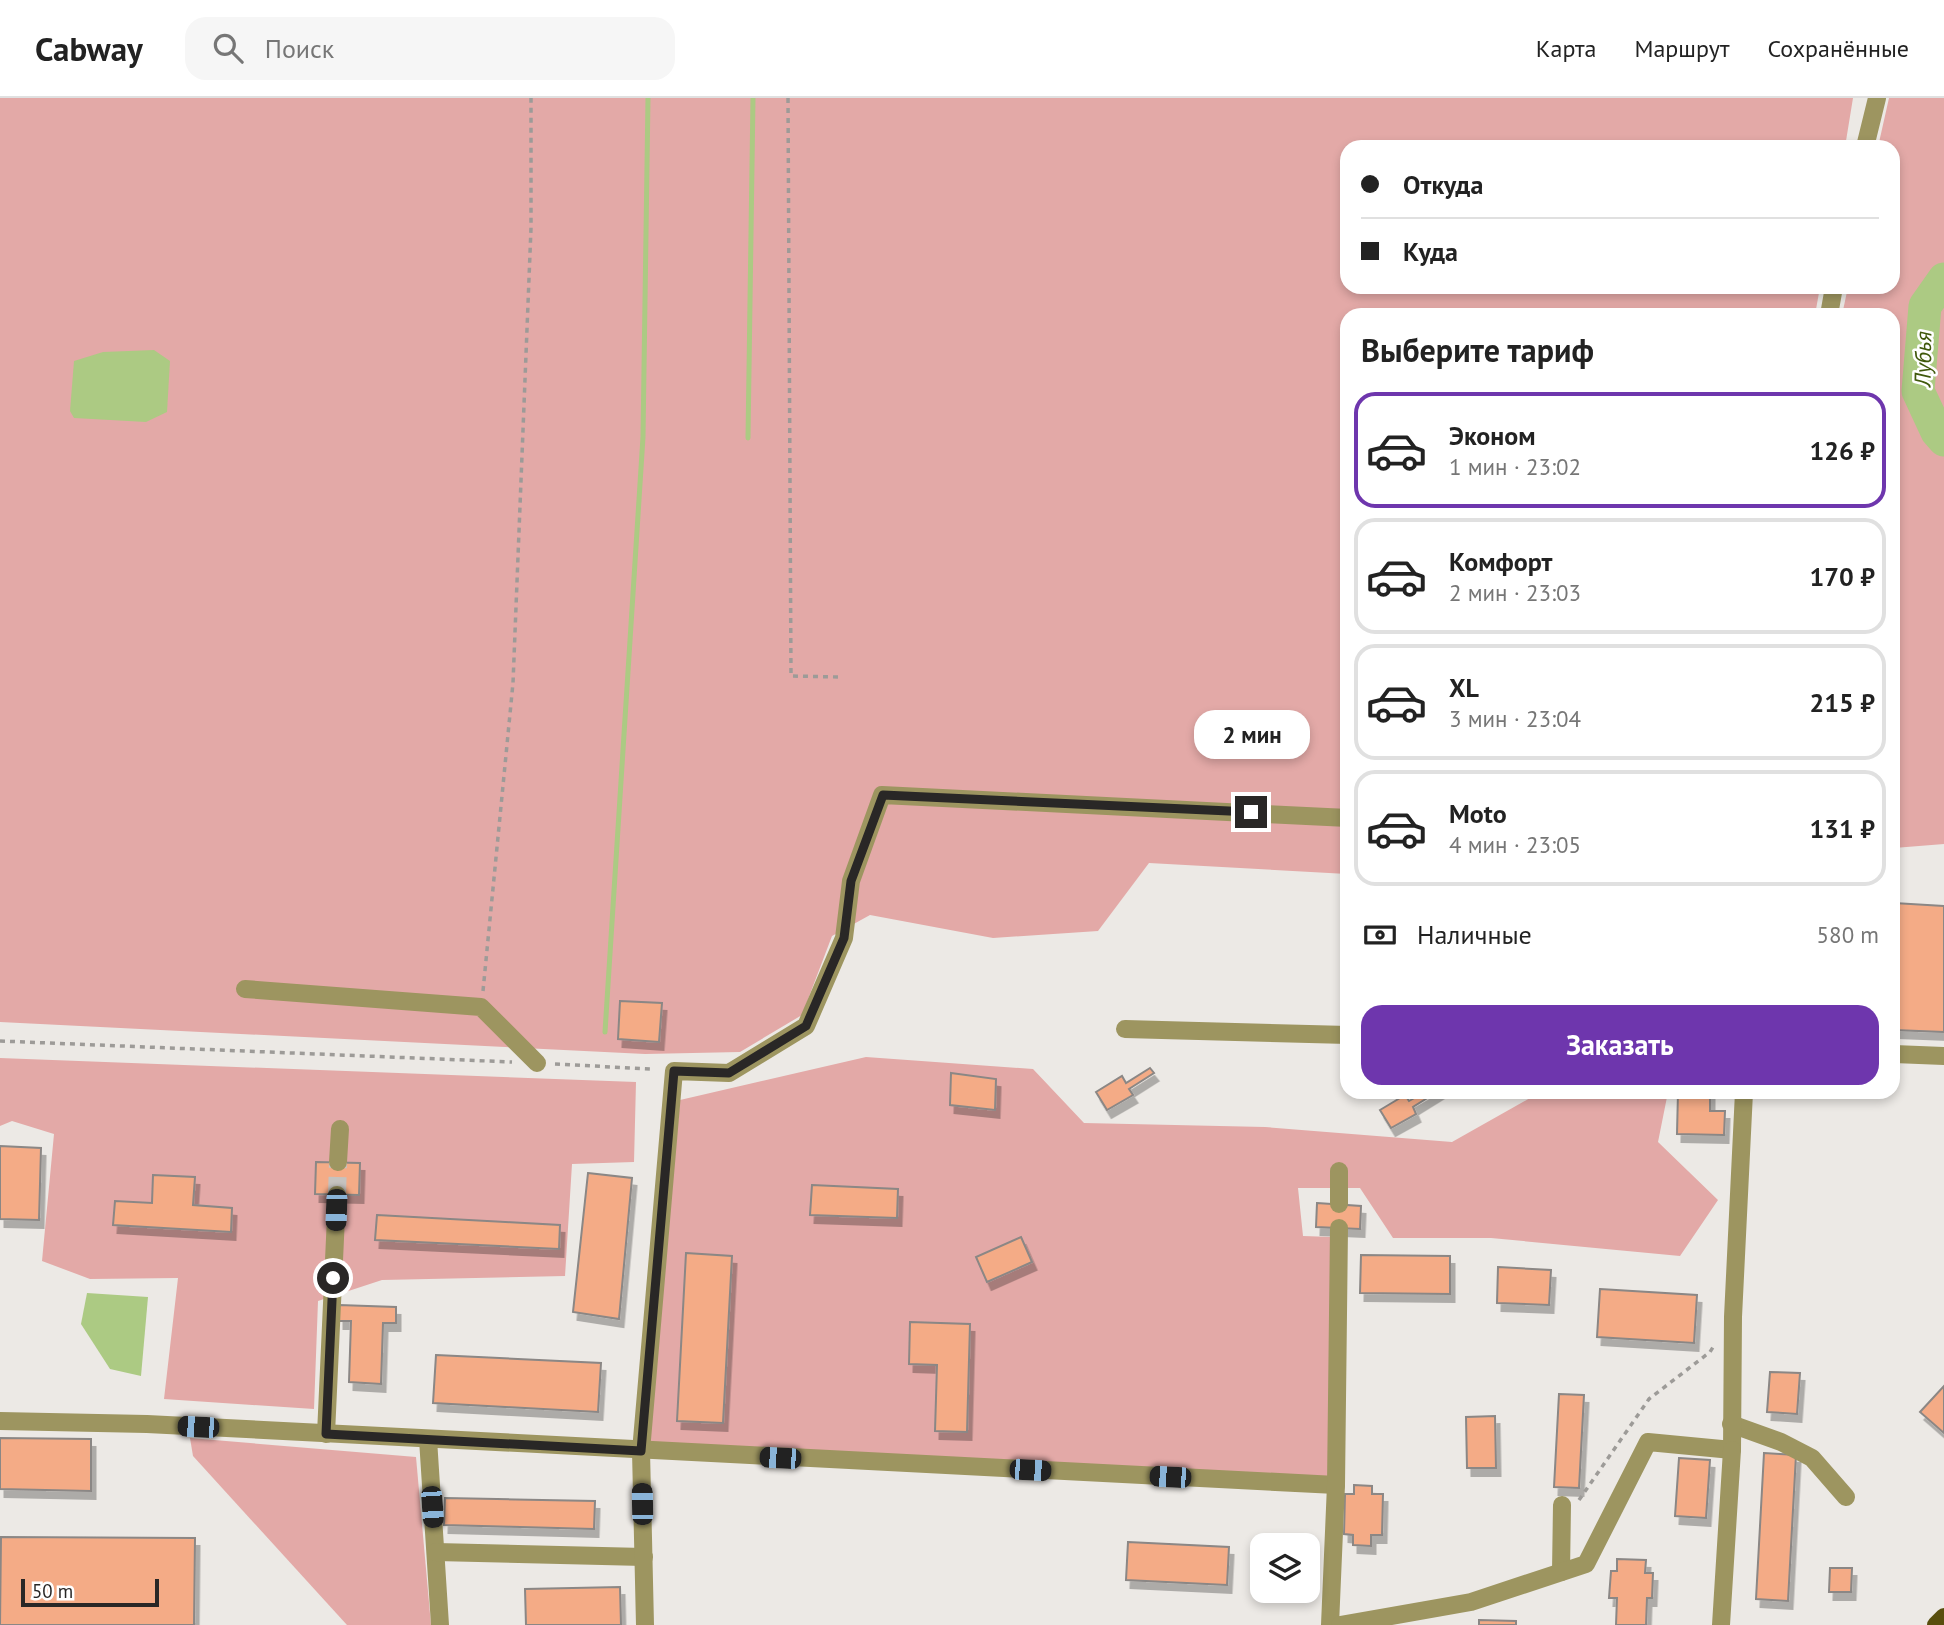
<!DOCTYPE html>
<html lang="ru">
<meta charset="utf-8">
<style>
:root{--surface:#fff;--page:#f6f6f6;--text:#222;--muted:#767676;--line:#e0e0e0;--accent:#6e36ad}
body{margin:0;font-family:"PT Sans",sans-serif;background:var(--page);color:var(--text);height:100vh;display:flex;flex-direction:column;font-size:26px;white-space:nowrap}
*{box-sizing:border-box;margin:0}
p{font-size:23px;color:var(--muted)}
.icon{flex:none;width:38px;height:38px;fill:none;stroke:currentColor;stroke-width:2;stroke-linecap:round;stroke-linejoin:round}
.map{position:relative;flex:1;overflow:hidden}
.details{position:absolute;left:1340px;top:210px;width:560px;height:791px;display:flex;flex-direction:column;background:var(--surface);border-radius:21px;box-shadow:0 4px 10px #0003}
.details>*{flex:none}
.hud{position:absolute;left:1340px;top:42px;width:560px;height:154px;border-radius:21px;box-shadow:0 4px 10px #0003;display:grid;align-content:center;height:154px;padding:0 21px;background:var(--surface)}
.buttons{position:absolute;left:1250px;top:1435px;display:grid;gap:14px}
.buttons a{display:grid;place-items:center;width:70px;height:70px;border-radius:14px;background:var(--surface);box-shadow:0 4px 10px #0003;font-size:35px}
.scale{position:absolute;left:21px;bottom:18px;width:138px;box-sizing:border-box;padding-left:7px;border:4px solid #292726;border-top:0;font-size:19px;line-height:24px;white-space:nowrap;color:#292726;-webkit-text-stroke:5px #fff;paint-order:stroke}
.end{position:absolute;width:32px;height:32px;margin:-16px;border:9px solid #292726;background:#fff;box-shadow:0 0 0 4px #fff}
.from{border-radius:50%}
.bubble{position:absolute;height:49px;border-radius:21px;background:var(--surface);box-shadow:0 4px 10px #0003;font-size:23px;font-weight:600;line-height:49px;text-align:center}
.car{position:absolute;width:21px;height:42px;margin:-21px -10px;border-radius:9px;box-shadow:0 0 5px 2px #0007;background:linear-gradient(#222 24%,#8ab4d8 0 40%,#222 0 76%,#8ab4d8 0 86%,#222 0)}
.hud b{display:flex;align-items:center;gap:24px;height:66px;font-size:26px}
.hud b+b{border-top:2px solid var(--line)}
.hud i{width:18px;height:18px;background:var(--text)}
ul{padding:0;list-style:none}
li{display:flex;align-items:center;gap:21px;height:116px;margin:0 14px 10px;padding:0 7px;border:4px solid var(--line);border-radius:21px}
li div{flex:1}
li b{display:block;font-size:26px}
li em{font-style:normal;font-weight:600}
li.active{border-color:var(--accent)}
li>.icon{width:63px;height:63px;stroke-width:1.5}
h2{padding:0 21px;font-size:32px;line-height:84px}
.pay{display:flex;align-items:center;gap:18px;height:77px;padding:0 21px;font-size:26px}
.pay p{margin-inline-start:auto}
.button{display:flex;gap:14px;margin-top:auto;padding:14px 21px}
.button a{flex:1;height:80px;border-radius:21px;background:var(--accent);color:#fff;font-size:28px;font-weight:600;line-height:80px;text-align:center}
header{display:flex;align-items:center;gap:42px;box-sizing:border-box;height:98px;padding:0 35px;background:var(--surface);border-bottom:2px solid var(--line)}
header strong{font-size:33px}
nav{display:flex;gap:38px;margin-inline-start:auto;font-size:24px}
.search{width:490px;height:63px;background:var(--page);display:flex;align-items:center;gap:18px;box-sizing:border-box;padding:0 24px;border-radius:21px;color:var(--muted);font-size:26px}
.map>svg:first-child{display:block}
.green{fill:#e3a9a7}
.water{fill:#acca83}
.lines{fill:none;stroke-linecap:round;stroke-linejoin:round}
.stream{stroke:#acca83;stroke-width:5}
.river{stroke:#acca83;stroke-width:33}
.building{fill:#f4ab86;stroke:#8b8785;stroke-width:2;filter:url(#shadow)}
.minor-tunnel{stroke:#c5c2bf;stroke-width:18;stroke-dasharray:18 9;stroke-linecap:butt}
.path{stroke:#9d9b98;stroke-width:3.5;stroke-dasharray:5 5;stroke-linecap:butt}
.minor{stroke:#9d9560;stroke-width:18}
.major{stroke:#584e0d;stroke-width:18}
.route{stroke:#292726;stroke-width:9}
.labels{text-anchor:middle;stroke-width:5;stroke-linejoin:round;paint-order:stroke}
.water-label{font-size:23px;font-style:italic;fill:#40590c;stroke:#fff}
</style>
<header>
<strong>Cabway</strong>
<div class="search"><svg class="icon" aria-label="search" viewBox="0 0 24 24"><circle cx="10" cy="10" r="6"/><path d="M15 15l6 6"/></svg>Поиск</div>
<nav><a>Карта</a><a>Маршрут</a><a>Сохранённые</a></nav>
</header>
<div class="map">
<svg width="1944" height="1527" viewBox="0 0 1944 1527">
<defs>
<filter id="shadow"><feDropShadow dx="4.5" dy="8" stdDeviation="0" flood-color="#0004"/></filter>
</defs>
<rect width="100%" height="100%" fill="#ece9e5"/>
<g class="green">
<path d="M0 0H1853L1845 49H1348V189H1820L1815 217H1348L1347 776 1149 765 1098 833 993 840 870 817 832 838 802 917 740 954 645 956 0 924Z"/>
<path d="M1889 0H1944V746L1894 750V217H1842L1848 189H1894V49H1878Z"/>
<path d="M866 959 1033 971 1084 1025 1265 1029 1452 1044 1530 1000 1668 994 1658 1044 1718 1102 1680 1158 1491 1140H1393L1360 1090H1298L1303 1138 1332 1139 1330 1381 648 1346 680 1002Z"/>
<path d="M0 960 636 984 634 1064 572 1066 565 1178 382 1182 318 1203 314 1311 164 1301 178 1180 90 1181 42 1163 54 1036 12 1023 0 1028Z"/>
<path d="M190 1340 416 1359 431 1527H347L193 1358Z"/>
</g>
<g class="water">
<path d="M154 252 170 263 167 314 146 324 74 320 70 313 74 263 103 254Z"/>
<path d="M87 1195 148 1199 141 1278 110 1271 81 1226Z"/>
</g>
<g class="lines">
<g class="stream">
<path d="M748 340 753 0"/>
<path d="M605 934 643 339 648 0"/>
</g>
<path class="river" d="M1944 181 1925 208 1918 293 1937 334 1944 342"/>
</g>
<g class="building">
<path d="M1894 805 1944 808V934L1894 932Z"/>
<path d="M620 903 662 905 659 944 618 941Z"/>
<path d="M1150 970 1154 975 1129 991 1133 997 1107 1012 1096 994 1122 978 1126 985Z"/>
<path d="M951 975 996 981 995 1012 950 1007Z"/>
<path d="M1425 994H1437L1413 1009 1416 1016 1391 1030 1380 1012 1405 997 1409 1003Z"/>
<path d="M1678 994H1710V1013H1725L1724 1037 1677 1036Z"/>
<path d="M0 1048 41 1050 39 1122 0 1121Z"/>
<path d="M316 1064 360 1065 359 1097 315 1096Z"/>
<path d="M588 1075 632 1080 619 1221 573 1214Z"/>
<path d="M153 1077 195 1079 193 1107 232 1110 231 1134 113 1127 115 1103 152 1105Z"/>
<path d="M812 1087 898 1091 897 1120 810 1117Z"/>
<path d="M1317 1105 1361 1108 1360 1131 1316 1129Z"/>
<path d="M377 1117 560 1127 559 1151 375 1142Z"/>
<path d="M1021 1139 1032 1164 987 1184 976 1159Z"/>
<path d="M686 1155 732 1158 723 1325 677 1323Z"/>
<path d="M1361 1157 1450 1158V1196L1360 1195Z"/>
<path d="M1498 1169 1551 1172 1549 1207 1497 1205Z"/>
<path d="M1600 1191 1697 1197 1694 1245 1597 1239Z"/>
<path d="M339 1207 396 1209V1225H383L381 1286 349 1284 351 1223H339Z"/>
<path d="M910 1224 970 1226 967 1334 935 1333 937 1267 909 1266Z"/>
<path d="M436 1257 601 1265 598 1314 433 1305Z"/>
<path d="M1770 1274 1800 1275 1797 1316 1767 1314Z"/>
<path d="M1944 1288V1335L1920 1314Z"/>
<path d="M1559 1296 1584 1297 1579 1390 1554 1389Z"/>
<path d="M1495 1318 1496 1370H1467L1466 1319Z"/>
<path d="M0 1340 91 1341V1393L0 1391Z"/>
<path d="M1764 1355 1796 1357 1788 1503 1756 1501Z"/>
<path d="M1679 1360 1710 1362 1706 1420 1675 1418Z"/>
<path d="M1354 1387 1372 1388V1396H1383L1382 1437H1371V1448L1353 1447V1437L1344 1436 1345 1396H1354Z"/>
<path d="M445 1400 595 1403 594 1431 444 1427Z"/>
<path d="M1 1439 195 1440 194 1527H0Z"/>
<path d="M1128 1444 1229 1449 1227 1487 1126 1482Z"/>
<path d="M1617 1461 1646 1462 1645 1475H1653L1652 1500H1647L1646 1527H1616L1617 1500H1609L1611 1473H1617Z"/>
<path d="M1830 1470H1852L1851 1494H1829Z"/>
<path d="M620 1489 621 1527H526L525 1491Z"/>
<path d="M1479 1522 1516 1523V1527H1479Z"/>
</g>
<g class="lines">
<path class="minor-tunnel" d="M337 1097 338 1064"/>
<g class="path">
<path d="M788 0 791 578 839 579"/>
<path d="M483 893 513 585 531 130V0"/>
<path d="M0 943 512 964"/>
<path d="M555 966 650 971"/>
<path d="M1579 1402 1649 1301 1710 1254 1715 1246"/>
</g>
<g class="minor">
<path d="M1865 49 1877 0"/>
<path d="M1829 217 1834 189"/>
<path d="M245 891 481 909 537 965"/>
<path d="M1125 931 1348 937"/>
<path d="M1894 956 1944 958"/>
<path d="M338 1064 340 1031"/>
<path d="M1339 1106V1073"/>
<path d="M0 1323 147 1326 1336 1387"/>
<path d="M1731 1326 1781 1344 1812 1360 1846 1399"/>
<path d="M326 1336 337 1097"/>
<path d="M428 1341 440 1527"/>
<path d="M436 1454 644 1459"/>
<path d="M1561 1474 1562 1407"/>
<path d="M645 1527 641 1353 674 973 729 975 806 928 844 840 851 783 882 697 1348 720"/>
<path d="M1330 1527 1336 1387 1339 1130"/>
<path d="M1340 1527 1471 1504 1586 1466 1648 1344 1732 1352 1733 1219 1744 994"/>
<path d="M1721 1527 1732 1352"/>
</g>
<path class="major" d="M1936 1527 1944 1519"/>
</g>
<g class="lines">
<path class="route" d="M333 1180 326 1336 641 1353 674 973 729 975 806 928 844 840 851 783 883 697 1251 714"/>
</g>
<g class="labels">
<g class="water-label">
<text transform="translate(1923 261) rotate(-89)" y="8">Лубья</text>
</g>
</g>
</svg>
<div class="buttons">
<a><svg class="icon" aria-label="layers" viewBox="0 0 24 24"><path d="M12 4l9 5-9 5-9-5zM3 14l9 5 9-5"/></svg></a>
</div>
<div class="scale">50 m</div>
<i class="end from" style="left:333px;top:1180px"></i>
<i class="end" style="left:1251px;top:714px"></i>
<div class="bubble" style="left:1194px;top:612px;width:116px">2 мин</div>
<i class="car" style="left:336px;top:1112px;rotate:182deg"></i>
<i class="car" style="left:198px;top:1329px;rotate:273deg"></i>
<i class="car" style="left:780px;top:1360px;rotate:273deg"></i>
<i class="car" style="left:1030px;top:1372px;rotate:93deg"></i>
<i class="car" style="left:1170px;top:1379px;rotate:273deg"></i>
<i class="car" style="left:642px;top:1406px;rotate:359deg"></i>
<i class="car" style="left:432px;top:1409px;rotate:176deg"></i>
<div class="hud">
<b><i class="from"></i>Откуда</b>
<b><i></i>Куда</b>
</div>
<section class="details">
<h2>Выберите тариф</h2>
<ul>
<li class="active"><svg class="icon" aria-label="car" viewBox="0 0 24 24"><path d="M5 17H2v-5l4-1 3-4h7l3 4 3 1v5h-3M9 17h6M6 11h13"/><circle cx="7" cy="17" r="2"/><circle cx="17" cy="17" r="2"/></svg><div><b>Эконом</b><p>1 мин · 23:02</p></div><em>126 ₽</em></li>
<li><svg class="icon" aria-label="car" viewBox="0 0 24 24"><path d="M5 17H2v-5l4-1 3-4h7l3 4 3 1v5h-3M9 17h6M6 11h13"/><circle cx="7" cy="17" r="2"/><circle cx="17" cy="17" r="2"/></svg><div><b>Комфорт</b><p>2 мин · 23:03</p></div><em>170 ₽</em></li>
<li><svg class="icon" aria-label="car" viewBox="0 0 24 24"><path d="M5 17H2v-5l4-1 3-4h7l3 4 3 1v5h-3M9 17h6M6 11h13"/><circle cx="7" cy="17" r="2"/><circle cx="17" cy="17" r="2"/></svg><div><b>XL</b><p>3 мин · 23:04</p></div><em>215 ₽</em></li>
<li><svg class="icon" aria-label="car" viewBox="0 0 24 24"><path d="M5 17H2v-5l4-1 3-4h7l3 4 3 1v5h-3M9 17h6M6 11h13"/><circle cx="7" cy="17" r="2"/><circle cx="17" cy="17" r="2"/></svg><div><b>Moto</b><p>4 мин · 23:05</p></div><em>131 ₽</em></li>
</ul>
<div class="pay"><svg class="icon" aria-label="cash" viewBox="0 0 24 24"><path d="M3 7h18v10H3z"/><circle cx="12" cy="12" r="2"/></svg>Наличные<p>580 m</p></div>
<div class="button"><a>Заказать</a></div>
</section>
</div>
